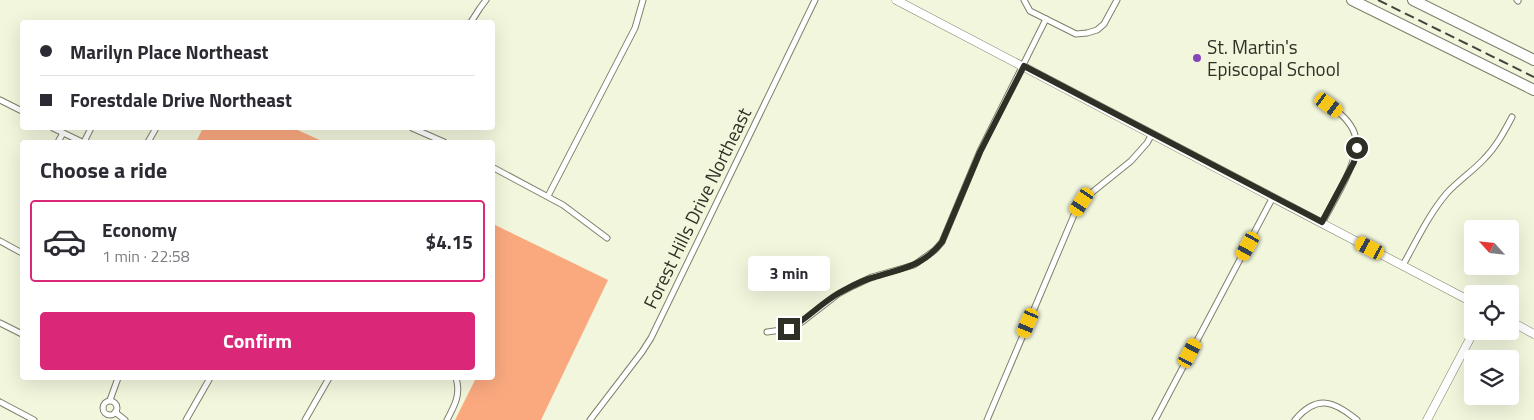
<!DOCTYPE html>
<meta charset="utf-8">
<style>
:root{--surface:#fff;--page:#f2f2f3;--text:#2b2b33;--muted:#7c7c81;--line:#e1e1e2;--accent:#db2777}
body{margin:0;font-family:"Titillium Web",sans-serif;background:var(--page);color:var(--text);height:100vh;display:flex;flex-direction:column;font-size:19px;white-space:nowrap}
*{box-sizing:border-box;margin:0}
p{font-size:16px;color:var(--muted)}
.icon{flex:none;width:28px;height:28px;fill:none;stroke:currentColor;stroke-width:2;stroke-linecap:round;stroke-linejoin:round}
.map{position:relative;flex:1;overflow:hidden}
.side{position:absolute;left:20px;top:140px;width:475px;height:240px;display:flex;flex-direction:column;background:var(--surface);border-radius:5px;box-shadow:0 5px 20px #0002}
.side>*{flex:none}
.top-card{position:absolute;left:20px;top:20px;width:475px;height:110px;border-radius:5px;box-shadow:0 5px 20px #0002;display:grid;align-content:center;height:110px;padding:0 20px;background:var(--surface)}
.needle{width:32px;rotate:297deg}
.fabs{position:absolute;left:1464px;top:220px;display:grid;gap:10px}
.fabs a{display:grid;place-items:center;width:55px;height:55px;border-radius:5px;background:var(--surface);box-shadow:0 5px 20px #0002;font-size:25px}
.end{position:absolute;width:22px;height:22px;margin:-11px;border:6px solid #2e3026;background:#fff;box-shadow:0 0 0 2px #fff}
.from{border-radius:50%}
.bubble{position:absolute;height:35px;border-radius:5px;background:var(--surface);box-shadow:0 5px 20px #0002;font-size:16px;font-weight:700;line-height:35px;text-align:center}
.car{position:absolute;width:15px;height:30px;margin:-15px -8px;border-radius:6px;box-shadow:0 0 4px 1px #0007;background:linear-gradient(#f5c518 24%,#345 0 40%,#f5c518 0 76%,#345 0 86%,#f5c518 0)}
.top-card b{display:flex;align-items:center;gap:18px;height:48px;font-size:19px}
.top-card b+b{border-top:1px solid var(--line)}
.top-card i{width:12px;height:12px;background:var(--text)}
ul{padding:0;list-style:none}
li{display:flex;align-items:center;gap:15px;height:82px;margin:0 10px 8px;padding:0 10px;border:2px solid transparent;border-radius:5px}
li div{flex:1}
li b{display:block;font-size:19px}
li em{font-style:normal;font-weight:700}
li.on{border-color:var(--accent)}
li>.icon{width:45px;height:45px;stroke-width:1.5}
h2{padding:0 20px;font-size:22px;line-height:60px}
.action{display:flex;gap:10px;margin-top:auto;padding:10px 20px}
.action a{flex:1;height:58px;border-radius:5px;background:var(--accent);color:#fff;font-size:20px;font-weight:700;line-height:58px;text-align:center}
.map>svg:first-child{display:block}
.forest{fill:#faa97f}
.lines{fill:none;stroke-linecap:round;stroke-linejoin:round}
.street-casing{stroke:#7d816a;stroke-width:7}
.secondary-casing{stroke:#7d816a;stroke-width:9}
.highway-casing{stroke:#7d816a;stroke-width:12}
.street{stroke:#fff;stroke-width:5}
.secondary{stroke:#fff;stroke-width:8}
.highway{stroke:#fff;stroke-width:10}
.rail{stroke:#43453a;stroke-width:2;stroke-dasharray:10 5;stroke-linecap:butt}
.route{stroke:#2e3026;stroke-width:6}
.poi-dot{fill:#8745ba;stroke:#f1f6dc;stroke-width:2}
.labels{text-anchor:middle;stroke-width:4;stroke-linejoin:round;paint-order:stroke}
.poi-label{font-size:19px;fill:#2e3026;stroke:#f1f6dc;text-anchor:start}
.street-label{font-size:19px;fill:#2e3026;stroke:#f1f6dc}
</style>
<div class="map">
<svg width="1534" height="420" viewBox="0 0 1534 420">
<rect width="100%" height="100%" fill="#f1f6dc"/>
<g class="forest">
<path d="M203 128H293L324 142H196Z"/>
<path d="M493 224 608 280 541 420H455L476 378H492Z"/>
</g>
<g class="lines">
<defs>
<g id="street">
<path d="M1024 0 1030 11 1076 34 1087 33 1097 30 1104 24 1117 0"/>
<path d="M1517 0 1518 1"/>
<path d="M471 22 480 8 486 0"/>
<path d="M0 100 22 111"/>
<path d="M53 128 82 142"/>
<path d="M412 128 444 142"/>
<path d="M58 142 63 133"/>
<path d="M84 142 91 128"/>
<path d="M148 142 156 128"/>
<path d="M492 167 563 205 607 238"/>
<path d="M548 196 635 28 643 0"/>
<path d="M1322 223C1330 208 1339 193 1346 178 1362 144 1361 127 1329 105"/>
<path d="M0 241 22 253"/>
<path d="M1403 265C1417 240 1429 214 1447 193 1459 180 1473 171 1484 159 1496 147 1504 132 1512 117"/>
<path d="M0 323 22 334"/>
<path d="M767 332 789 329 802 322 838 294 853 286 872 277 914 265 935 250 942 242 980 151 1046 19"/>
<path d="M110 400 118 378"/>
<circle cx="110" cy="408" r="7"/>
<path d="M0 402 34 420"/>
<path d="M115 412 125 420"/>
<path d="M186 420 210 378"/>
<path d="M305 420 329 378"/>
<path d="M447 420C455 405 461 394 456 378"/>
<path d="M590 420 642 352 651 338 815 0"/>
<path d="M987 420 1074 215 1090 194 1131 161 1147 143 1152 134"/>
<path d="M1155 420 1273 197"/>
<path d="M1295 420C1317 394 1334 401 1357 420"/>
</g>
<g id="secondary">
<path d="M896 0 1472 302"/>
<path d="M1510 321 1534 334"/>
<path d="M1427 420 1474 331"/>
</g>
<g id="highway">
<path d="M1352 0 1534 90"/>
<path d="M1413 0 1534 60"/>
</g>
</defs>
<use href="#street" class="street-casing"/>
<use href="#secondary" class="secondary-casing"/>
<use href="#highway" class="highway-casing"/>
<use href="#street" class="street"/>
<use href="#secondary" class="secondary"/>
<use href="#highway" class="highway"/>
<path class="rail" d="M1378 0 1534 77"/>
</g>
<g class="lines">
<path class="route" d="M789 329C807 319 821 303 839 293 850 287 862 280 875 277 903 268 922 267 942 242L980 152 1024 66 1322 222 1354 162 1357 148"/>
</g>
<circle class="poi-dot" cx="1197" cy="58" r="5"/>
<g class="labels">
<g class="poi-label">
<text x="1207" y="54">St. Martin's<tspan x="1207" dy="22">Episcopal School</tspan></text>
</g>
<g class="street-label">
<text transform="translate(697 208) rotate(-64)" y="7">Forest Hills Drive Northeast</text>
</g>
</g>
</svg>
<div class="fabs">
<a><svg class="needle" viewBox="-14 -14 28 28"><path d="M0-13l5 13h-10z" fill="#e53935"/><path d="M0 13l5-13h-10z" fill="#7c7c81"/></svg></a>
<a><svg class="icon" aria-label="locate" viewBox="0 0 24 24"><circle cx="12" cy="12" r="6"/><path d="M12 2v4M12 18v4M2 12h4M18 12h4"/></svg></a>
<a><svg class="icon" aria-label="layers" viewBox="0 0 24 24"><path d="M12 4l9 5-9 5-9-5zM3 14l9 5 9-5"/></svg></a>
</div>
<i class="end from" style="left:1357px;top:148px"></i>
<i class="end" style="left:789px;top:329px"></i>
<div class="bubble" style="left:748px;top:256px;width:82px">3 min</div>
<i class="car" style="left:1329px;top:105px;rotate:126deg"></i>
<i class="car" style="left:1082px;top:202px;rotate:213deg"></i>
<i class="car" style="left:1248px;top:246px;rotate:209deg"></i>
<i class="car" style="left:1370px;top:248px;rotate:298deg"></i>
<i class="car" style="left:1028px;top:323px;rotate:203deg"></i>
<i class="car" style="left:1190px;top:353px;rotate:28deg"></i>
<div class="top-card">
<b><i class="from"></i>Marilyn Place Northeast</b>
<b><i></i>Forestdale Drive Northeast</b>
</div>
<section class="side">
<h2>Choose a ride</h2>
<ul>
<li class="on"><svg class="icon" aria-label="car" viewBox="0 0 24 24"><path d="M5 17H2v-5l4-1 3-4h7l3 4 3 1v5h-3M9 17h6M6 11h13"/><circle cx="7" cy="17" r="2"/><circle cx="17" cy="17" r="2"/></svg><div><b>Economy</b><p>1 min · 22:58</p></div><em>$4.15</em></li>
</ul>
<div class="action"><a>Confirm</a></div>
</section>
</div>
